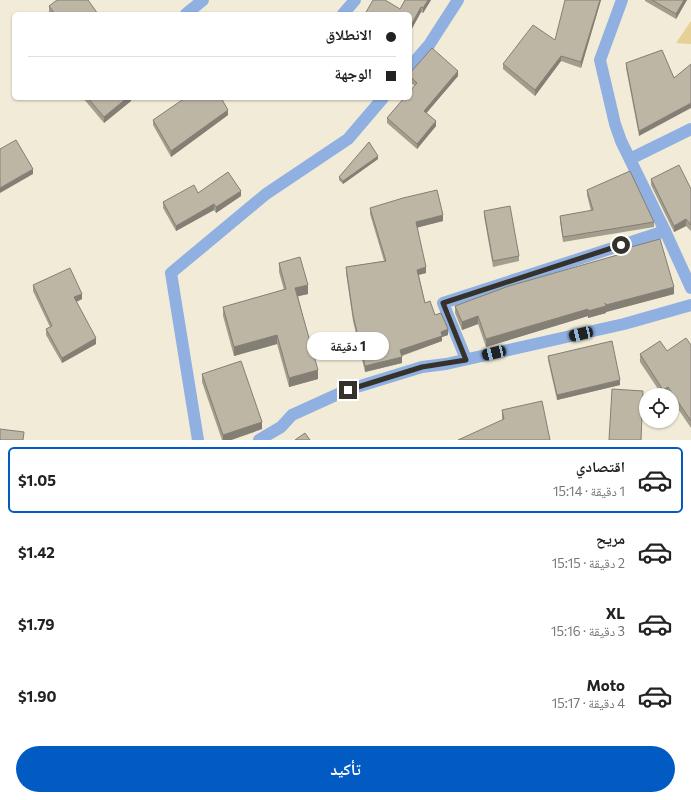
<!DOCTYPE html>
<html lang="ar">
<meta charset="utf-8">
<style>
:root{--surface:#fff;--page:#f2f2f2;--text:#222;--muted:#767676;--line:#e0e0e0;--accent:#025ac3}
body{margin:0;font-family:Commissioner,"Noto Naskh Arabic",sans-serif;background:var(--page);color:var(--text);direction:rtl;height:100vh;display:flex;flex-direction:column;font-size:15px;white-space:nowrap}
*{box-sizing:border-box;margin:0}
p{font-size:13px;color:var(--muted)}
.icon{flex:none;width:22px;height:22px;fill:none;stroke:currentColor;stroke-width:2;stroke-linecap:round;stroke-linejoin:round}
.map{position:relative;height:440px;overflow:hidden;direction:ltr}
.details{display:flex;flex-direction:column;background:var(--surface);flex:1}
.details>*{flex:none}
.top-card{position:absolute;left:12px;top:12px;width:400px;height:88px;border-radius:6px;box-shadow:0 1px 3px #0004;direction:rtl;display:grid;align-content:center;height:88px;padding:0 16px;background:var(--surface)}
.tools{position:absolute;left:639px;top:388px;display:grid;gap:8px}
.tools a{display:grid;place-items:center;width:40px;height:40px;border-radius:50%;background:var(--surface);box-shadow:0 1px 3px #0004;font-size:20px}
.end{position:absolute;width:18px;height:18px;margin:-9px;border:5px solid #35322b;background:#fff;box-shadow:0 0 0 2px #fff}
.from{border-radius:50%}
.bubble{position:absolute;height:28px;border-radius:14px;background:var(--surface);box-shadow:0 1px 3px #0004;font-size:13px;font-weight:700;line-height:28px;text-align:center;direction:rtl}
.car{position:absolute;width:12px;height:24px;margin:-12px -6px;border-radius:5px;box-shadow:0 0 3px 1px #0007;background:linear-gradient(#222 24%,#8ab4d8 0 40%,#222 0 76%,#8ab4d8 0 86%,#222 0)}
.top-card b{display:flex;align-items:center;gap:14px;height:38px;font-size:15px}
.top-card b+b{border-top:1px solid var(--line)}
.top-card i{width:10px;height:10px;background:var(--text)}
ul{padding:7px 0 0;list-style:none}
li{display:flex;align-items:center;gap:12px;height:66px;margin:0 8px 6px;padding:0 8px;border:2px solid transparent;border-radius:6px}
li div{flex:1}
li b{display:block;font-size:15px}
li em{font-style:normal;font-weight:700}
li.current{border-color:var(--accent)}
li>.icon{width:36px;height:36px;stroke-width:1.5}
.primary-button{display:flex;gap:8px;margin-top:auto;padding:8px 16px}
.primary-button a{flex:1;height:46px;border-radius:24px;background:var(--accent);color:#fff;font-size:16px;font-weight:700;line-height:46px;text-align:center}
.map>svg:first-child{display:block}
.green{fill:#e5d097}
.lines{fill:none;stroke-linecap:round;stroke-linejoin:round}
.minor{stroke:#8fb0e1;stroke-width:12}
.wall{fill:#a39d8e}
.shaded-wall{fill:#847f74}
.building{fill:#bdb6a5;stroke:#847f74}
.route{stroke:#35322b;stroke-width:5}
</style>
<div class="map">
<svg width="691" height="440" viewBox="0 0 691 440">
<rect width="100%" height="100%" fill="#f1ebd8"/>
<path class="green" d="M691 21V44L676 43Z"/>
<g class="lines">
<g class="minor">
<path d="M622 0 600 60 615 124 621 141 665 231 691 288"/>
<path d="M186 14 203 0"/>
<path d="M343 14 355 0"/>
<path d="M410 67 429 45 458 0"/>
<path d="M630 159 691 129"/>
<path d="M466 359 443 303 665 231"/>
<path d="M198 440 171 273 266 194 348 139 383 98"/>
<path d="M259 440 281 427 292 415 347 390 422 367 446 364 624 324 691 305"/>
</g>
</g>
<g class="wall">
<path d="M405 0H431L423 13 421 12 410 32V14L400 9Z"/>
<path d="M601 0 581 68 561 61 535 96 503 69V64L555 40Z"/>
<path d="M645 0H687L676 19 645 1Z"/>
<path d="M49 6 98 14H51L49 12Z"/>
<path d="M662 50 639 136 626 68V63Z"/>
<path d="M410 73 458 76 426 113 436 126 417 149 387 123V118L415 86 410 82Z"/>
<path d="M83 98H131V101L104 123Z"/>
<path d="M228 115 171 157 153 125V120Z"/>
<path d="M378 159 343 184 339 180V177Z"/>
<path d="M651 179 691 189V231L686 226 674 232 651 185Z"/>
<path d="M587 190 654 222V227L563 242 560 221V216L591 211 587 195Z"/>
<path d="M198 193 241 196 216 213 214 210 176 231 163 208V202Z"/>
<path d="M370 208 443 221 417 227 426 273 419 275 425 303 435 315 448 335 442 337V341L402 356V363L365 372 353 321 346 273V267L384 261 370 214Z"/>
<path d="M484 211 519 256V261L493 267 484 216Z"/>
<path d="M620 250 674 294 606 312V311V313L588 318V316L486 347 478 324 462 330 455 313V306L620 254Z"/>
<path d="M279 263 308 294 298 296 318 379 289 387 277 344 234 356 223 316V307L284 290 279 272Z"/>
<path d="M33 285 82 299 76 302 96 344 62 363 46 335V329L50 327 33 291Z"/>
<path d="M691 345V428L672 400V395H668V394L666 395H662L640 362V354L667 351Z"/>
<path d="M548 356 620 385 557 400 548 360Z"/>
<path d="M202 374 262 429 231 440H222L202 382Z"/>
<path d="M502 410 550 440 502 419Z"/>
</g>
<g class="shaded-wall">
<path d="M428 0H431L423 13V8Z"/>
<path d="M600 0H601L581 68V62Z"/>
<path d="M684 0H687L676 19V14Z"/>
<path d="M421 7V12L410 32V27Z"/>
<path d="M561 56V61L535 96V90Z"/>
<path d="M458 71V76L424 116V111Z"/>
<path d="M127 98H131V101L104 123V117Z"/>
<path d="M691 103V108L639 136V131Z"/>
<path d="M228 110V115L171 157V151Z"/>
<path d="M436 121V126L417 149V144Z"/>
<path d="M378 156V159L343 184V181Z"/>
<path d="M33 169V174L0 193V188Z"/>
<path d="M241 191V196L216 213V207Z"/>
<path d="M214 204V210L176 231V226Z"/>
<path d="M443 215V221L416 228V222Z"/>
<path d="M686 219V226L674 232V226Z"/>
<path d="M426 267V273L417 275V270Z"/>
<path d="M308 285V294L295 297V288Z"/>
<path d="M674 287V294L606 312V305Z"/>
<path d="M82 294V299L74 303V297Z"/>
<path d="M606 306V313L588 318V311Z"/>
<path d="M588 309V316L486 347V339Z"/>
<path d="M478 316V324L462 330V322Z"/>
<path d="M448 329V335L442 337V341L400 356V350Z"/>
<path d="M277 335V344L234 356V347Z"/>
<path d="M96 338V344L62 363V358Z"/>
<path d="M402 357V363L365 372V366Z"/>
<path d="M318 370V379L289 387V378Z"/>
<path d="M620 380V385L557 400V395Z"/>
<path d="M668 387V394L666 395H663V390Z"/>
<path d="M262 422V429L231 440H223V435Z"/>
</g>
<g class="building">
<path d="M57 0H88L98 14H55L49 6Z"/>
<path d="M373 0H385L400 9 405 0H428L423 8 421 7 410 27V14H365Z"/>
<path d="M565 0H600L581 62 561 56 535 90 503 64 533 25 555 40Z"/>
<path d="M652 0H684L676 14Z"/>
<path d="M432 48 458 71 424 111 436 121 417 144 387 118 404 98H410V91L417 83 410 76V73Z"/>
<path d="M662 50 674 78 691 64V103L639 131 626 63Z"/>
<path d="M88 98H127L104 117Z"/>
<path d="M185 98H221L228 110 171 151 153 120Z"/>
<path d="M16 140 33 169 0 188V149Z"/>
<path d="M369 142 378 156 343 181 339 177Z"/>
<path d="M679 165 691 189V225L686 219 674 226 651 179Z"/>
<path d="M630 171 654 222 563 237 560 216 593 210 587 190Z"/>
<path d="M228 172 241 191 216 207 214 204 176 226 163 202 194 185 198 193Z"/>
<path d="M437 190 443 215 416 222 426 267 417 270 425 303 430 301 435 315 441 313 448 329 441 332 442 336 400 350 402 357 365 366 353 315 346 267 386 261 370 208 403 198Z"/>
<path d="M510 206 519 256 493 261 484 211Z"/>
<path d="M660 239 674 287 606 305 605 303 606 306 588 311V309L486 339 478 316 462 322 455 306 509 286 621 254 620 250Z"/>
<path d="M300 257 308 285 295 288 318 370 289 378 277 335 234 347 223 307 286 289 279 263Z"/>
<path d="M70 268 82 294 74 297 96 338 62 358 46 329 52 326 33 285Z"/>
<path d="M686 338 691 345V421L668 387 663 390 640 354 660 341 667 351Z"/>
<path d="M612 341 620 380 557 395 548 356Z"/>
<path d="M241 361 262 422 223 435 202 374Z"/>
<path d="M612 389 643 391 641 440H609Z"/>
<path d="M542 401 550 440H458L504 419 502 410Z"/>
<path d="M0 429 24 432 23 440H0Z"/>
<path d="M305 433 310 440H295Z"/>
</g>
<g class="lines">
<path class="route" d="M348 390 422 367 466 360 443 303 621 245"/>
</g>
</svg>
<div class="tools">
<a><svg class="icon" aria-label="locate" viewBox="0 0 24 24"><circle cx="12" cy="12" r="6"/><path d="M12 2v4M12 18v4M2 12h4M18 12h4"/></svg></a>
</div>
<i class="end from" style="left:621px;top:245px"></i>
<i class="end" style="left:348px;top:390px"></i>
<div class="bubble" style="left:307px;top:332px;width:82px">1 دقيقة</div>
<i class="car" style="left:581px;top:334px;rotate:257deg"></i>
<i class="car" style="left:494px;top:353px;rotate:257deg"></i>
<div class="top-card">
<b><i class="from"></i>الانطلاق</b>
<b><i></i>الوجهة</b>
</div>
</div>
<section class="details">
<ul>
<li class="current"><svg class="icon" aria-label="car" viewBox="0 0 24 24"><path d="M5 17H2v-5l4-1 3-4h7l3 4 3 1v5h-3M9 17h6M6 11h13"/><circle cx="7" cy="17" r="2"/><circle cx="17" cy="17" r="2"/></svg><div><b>اقتصادي</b><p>1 دقيقة · 15:14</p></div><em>$1.05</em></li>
<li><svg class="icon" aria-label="car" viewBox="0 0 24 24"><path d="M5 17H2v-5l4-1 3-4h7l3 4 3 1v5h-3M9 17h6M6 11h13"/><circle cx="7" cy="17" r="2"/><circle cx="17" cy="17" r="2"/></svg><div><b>مريح</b><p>2 دقيقة · 15:15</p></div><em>$1.42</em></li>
<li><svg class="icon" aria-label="car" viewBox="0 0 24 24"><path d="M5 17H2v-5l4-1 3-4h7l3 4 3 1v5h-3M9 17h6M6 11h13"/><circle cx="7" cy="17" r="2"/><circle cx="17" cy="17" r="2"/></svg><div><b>XL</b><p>3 دقيقة · 15:16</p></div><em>$1.79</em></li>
<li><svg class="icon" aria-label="car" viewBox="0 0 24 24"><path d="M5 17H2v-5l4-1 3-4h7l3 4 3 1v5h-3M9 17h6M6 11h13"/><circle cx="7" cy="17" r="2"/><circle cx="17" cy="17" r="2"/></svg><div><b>Moto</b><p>4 دقيقة · 15:17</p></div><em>$1.90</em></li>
</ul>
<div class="primary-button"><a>تأكيد</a></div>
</section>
